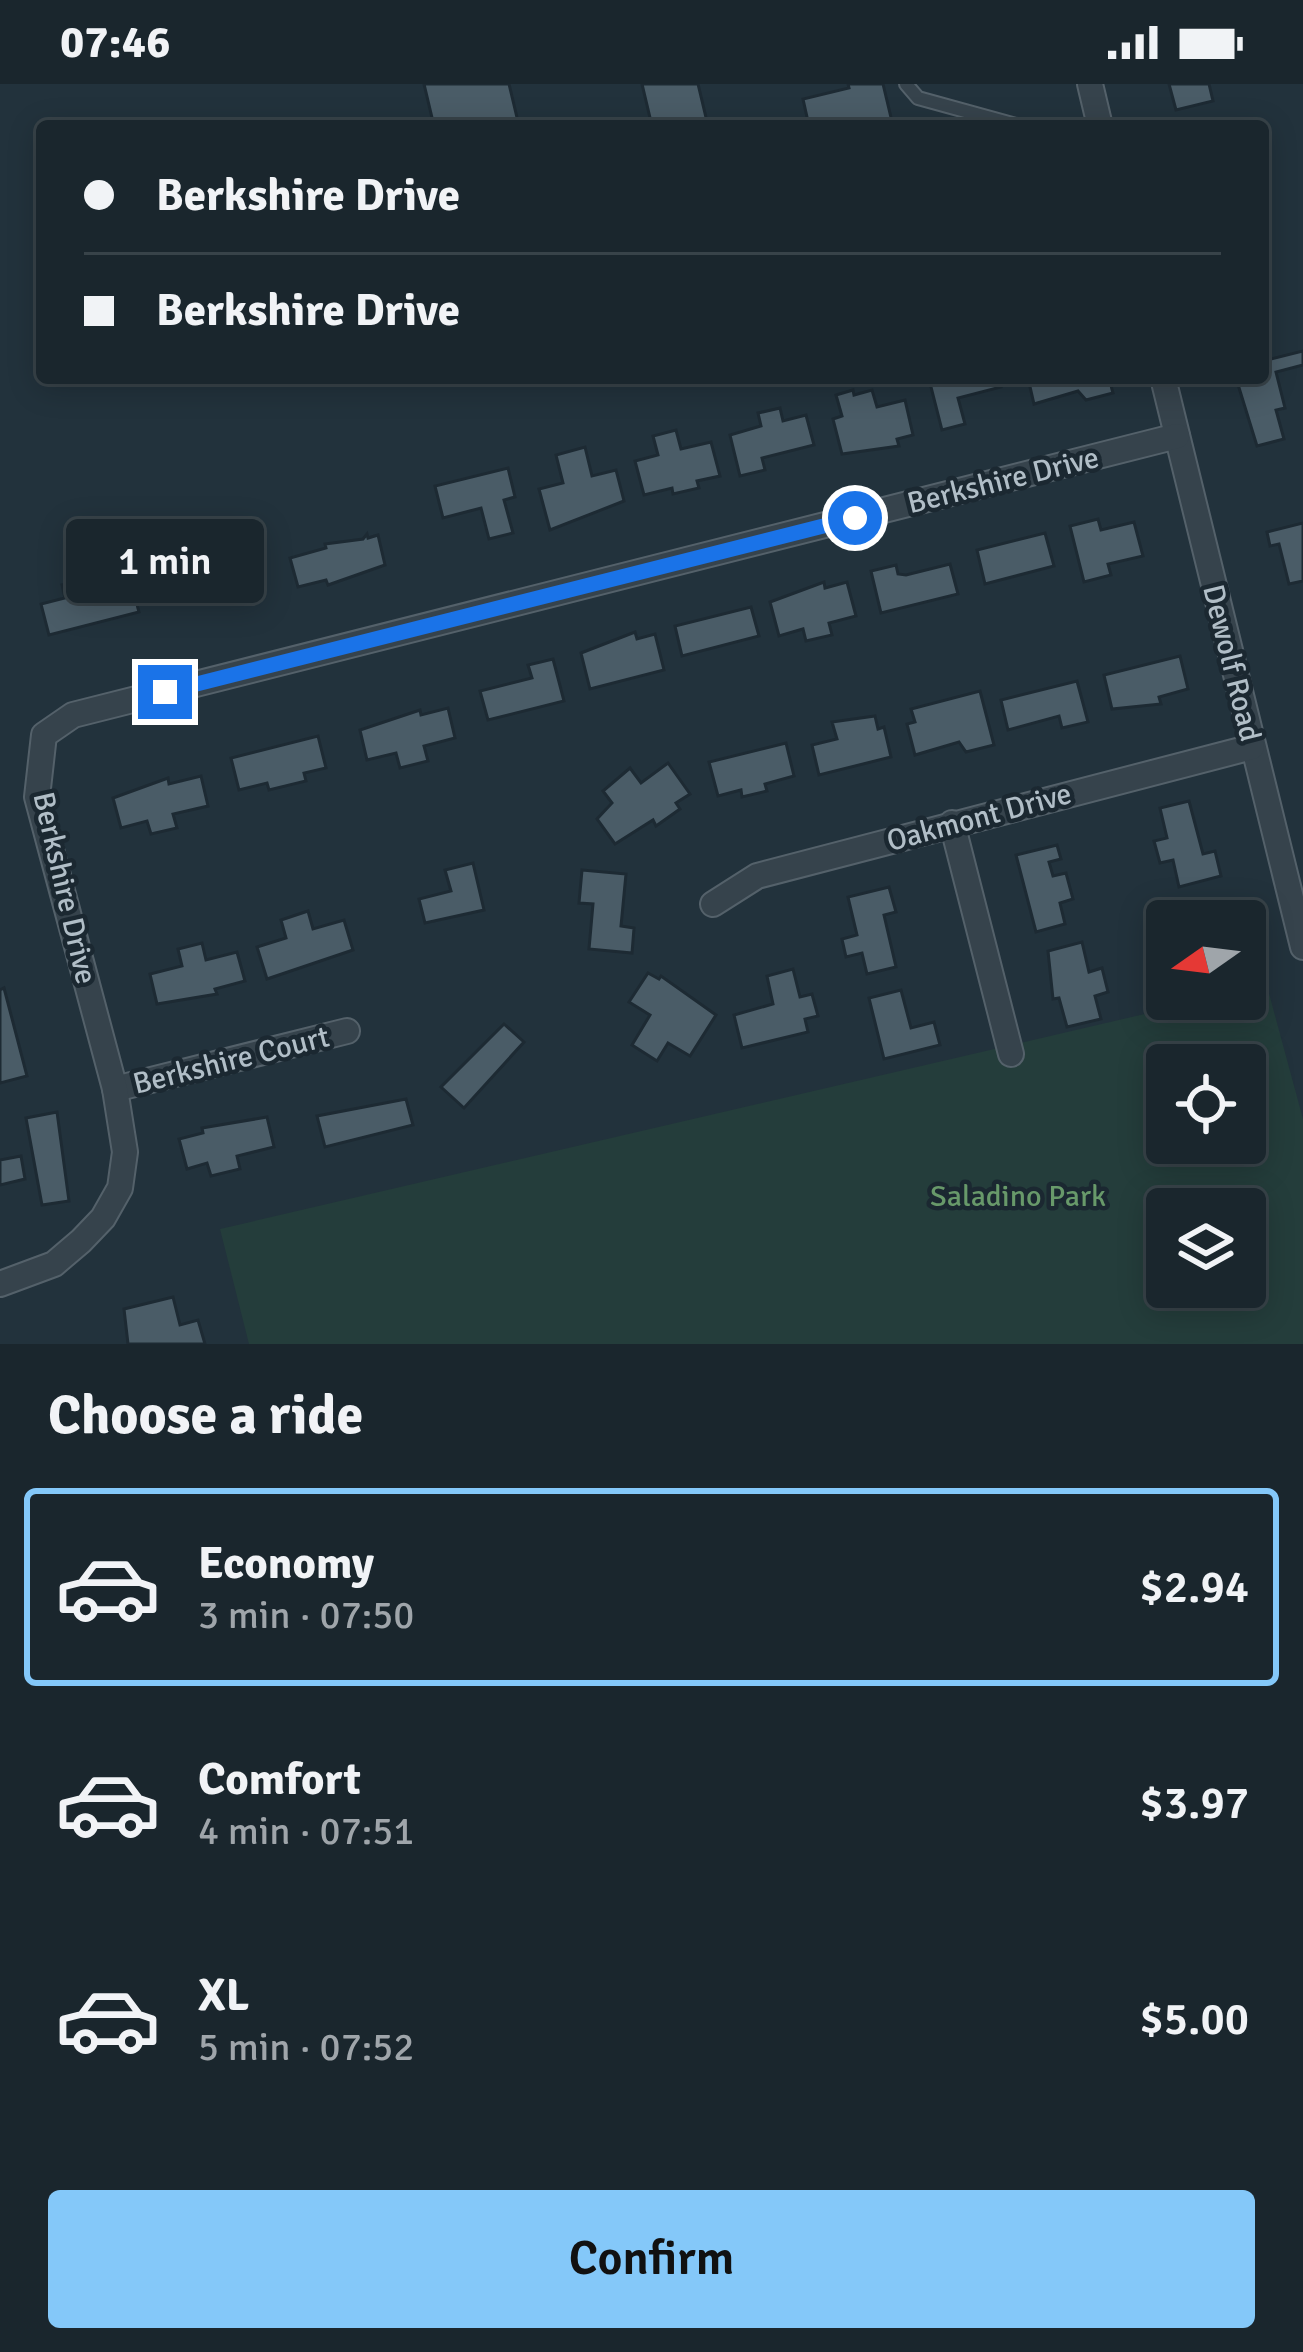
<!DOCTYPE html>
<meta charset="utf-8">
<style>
:root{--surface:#1a262d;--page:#273239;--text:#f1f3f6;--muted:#9fa5aa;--line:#384349;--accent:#84c8f9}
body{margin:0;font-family:Signika,sans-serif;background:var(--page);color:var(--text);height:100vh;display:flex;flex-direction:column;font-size:45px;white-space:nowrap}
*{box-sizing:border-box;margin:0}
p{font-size:39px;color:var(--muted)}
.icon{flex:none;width:66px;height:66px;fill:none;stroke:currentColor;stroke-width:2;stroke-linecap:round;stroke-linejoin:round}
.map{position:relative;height:1260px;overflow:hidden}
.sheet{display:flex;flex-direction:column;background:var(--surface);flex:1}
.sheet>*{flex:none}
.guide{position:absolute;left:36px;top:36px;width:1233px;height:264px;border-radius:12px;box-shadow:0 6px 30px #0003,0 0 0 3px var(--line);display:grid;align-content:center;height:264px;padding:0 48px;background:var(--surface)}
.needle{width:78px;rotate:256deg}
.buttons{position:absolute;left:1146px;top:816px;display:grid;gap:24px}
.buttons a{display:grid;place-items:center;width:120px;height:120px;border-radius:12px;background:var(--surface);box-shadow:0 6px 30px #0003,0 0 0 3px var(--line);font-size:60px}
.end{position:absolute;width:54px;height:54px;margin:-27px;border:15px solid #1a73e8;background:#fff;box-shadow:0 0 0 6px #fff}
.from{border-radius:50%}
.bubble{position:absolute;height:84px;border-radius:12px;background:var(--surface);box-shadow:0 6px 30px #0003,0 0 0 3px var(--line);font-size:39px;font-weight:600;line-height:84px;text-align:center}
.guide b{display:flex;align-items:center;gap:42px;height:114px;font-size:45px}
.guide b+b{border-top:3px solid var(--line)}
.guide i{width:30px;height:30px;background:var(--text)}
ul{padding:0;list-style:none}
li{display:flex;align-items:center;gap:36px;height:198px;margin:0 24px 18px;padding:0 24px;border:6px solid transparent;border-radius:12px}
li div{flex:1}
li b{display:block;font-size:45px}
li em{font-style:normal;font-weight:600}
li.on{border-color:var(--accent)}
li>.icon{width:108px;height:108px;stroke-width:1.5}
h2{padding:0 48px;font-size:54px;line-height:144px}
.primary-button{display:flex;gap:24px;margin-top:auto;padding:24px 48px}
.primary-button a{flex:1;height:138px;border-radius:12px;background:var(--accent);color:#111;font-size:48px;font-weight:600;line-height:138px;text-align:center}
.status{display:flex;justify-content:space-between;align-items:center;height:84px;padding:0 60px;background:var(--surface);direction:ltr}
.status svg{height:33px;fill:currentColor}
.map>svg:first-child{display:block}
.green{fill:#243d3b;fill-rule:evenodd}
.building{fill:#4a5c67;stroke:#1d2a33;stroke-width:3}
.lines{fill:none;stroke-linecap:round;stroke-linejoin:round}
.lane-casing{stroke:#54616a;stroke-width:16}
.street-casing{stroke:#54616a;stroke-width:28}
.lane{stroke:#36434c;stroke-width:12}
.street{stroke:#36434c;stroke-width:24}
.route{stroke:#1a73e8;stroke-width:15}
.labels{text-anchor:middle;stroke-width:9;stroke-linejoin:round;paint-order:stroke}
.street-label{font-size:30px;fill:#b1bec7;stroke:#1b2831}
.park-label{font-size:30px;fill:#68996a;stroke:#1b2831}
</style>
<div class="status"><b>07:46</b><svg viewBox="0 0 49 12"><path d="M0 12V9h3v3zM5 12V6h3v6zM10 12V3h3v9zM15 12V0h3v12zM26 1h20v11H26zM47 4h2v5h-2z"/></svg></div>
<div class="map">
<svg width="1303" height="1260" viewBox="0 0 1303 1260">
<rect width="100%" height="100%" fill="#22323c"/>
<path class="green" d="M1267 902 1303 1035V1260H249L220 1145 1209 915H1245V907ZM1167 981H1245V1059H1167ZM1167 1125H1245V1203H1167Z"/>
<g class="building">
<path d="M424 0H509L519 42H434Z"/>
<path d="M642 0H698L708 42H652Z"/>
<path d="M848 0H883L893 42H809L803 15 849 4Z"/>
<path d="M1169 0H1209L1213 17 1176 26Z"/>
<path d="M1303 267V281L1276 288 1285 324 1276 326 1284 355 1257 362 1236 294H1263V277Z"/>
<path d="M924 294H999L1001 303 958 314 965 340 942 346 930 299 926 300Z"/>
<path d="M1028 294H1109L1113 309 1086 316 1078 307 1034 320Z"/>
<path d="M853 306 854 311 872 306 877 323 905 316 913 351 897 355 899 362 842 370 833 335 842 332 836 311Z"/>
<path d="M780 324 783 337 806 331 814 361 762 374 765 386 740 392 730 351 761 342 758 329Z"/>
<path d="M676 346 681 365 711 358 720 392 697 397 699 404 673 410 672 404 644 411 635 377 658 371 653 352Z"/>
<path d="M585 363 592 392 616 386 624 417 550 446 539 405 563 399 556 371Z"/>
<path d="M508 384 515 413 504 416 513 449 489 455 481 424 443 434 435 402Z"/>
<path d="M1098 435 1101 446 1134 438 1143 472 1108 480 1111 491 1084 498 1070 442Z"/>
<path d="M1303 439V497L1289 500 1279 460 1270 462 1267 448Z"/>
<path d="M1045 449 1054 482 985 500 977 466Z"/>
<path d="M367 450 368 454 378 451 385 481 328 501 326 496 298 503 290 474 326 464 325 460 363 455Z"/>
<path d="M208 460 210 468 225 464 227 473 258 465 265 496 177 513 170 487 187 483 183 466Z"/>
<path d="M950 480 958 510 881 529 871 487 896 481 898 490 906 491Z"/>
<path d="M84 496 87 509 131 498 139 528 49 551 41 520 65 514 62 501Z"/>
<path d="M824 498 825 504 847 498 856 532 829 539 832 551 806 557 803 545 779 552 770 518Z"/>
<path d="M751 523 759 552 682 572 675 542Z"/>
<path d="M635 548 637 555 655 550 664 586 590 605 581 569Z"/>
<path d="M1180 572 1188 605 1159 613 1161 620 1112 625 1104 591Z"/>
<path d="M553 575 564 617 488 636 480 607 532 594 528 581Z"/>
<path d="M1077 597 1088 638 1062 644 1059 632 1008 646 1001 616Z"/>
<path d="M980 607 994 661 966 668 959 658 915 671 907 640 915 638 911 625Z"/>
<path d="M448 624 455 654 424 662 428 677 400 684 396 669 367 676 360 646 420 626 421 631Z"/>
<path d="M875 632 878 645 884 643 891 673 819 691 812 661 837 655 832 638Z"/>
<path d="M318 652 326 684 304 689 306 697 269 706 267 699 239 706 231 674Z"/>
<path d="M786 659 794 692 765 700 767 707 742 713 741 706 718 712 709 678Z"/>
<path d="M668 679 690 710 676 719 680 725 656 742 653 736 615 760 597 735 612 719 603 707 630 684 641 699Z"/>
<path d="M201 692 208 722 173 730 177 744 151 750 147 737 121 744 113 714 168 694 169 700Z"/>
<path d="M1189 717 1203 770 1215 767 1221 792 1179 803 1173 776 1160 779 1154 757 1167 754 1160 724Z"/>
<path d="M1057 761 1061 775 1049 778 1053 792 1066 789 1073 815 1060 819 1065 840 1036 848 1016 771Z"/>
<path d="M473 779 484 826 425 839 419 815 451 807 445 786Z"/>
<path d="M582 786 626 790 621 842 634 844 632 869 589 865 593 820 579 819Z"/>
<path d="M889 803 896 828 884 831 896 883 867 890 862 869 846 873 842 855 857 851 848 813Z"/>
<path d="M308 827 313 845 344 836 353 866 267 895 257 863 286 854 281 836Z"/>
<path d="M1082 858 1089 888 1102 884 1108 908 1095 912 1101 935 1067 943 1059 914 1053 915 1048 867Z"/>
<path d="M202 859 206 876 237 868 245 897 215 905 217 910 157 920 150 890 182 882 178 865Z"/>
<path d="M793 885 800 913 812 910 818 932 805 935 808 948 742 964 734 931 773 920 767 892Z"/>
<path d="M648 889 659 895 661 892 716 931 690 972 668 959 657 977 632 961 650 931 629 918Z"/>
<path d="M4 904 27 992 0 999V906Z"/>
<path d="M901 906 911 944 934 938 940 961 884 975 869 914Z"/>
<path d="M504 940 524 958 464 1024 441 1003Z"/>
<path d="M406 1015 413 1041 325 1063 317 1032Z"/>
<path d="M57 1028 69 1117 42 1121 26 1034Z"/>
<path d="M267 1033 274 1063 237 1072 240 1085 211 1092 207 1079 187 1085 179 1055 203 1049 202 1044Z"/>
<path d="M21 1072 25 1095 0 1101V1076Z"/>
<path d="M173 1213 180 1241 198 1236 205 1260H128L124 1225Z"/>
</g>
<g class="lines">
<defs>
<path id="lane" d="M906 0 918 14 1020 42"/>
<g id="street">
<path d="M1090 0 1100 42"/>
<path d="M1163 294 1303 863"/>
<path d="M952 739 1011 970"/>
<path d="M713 820 757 792 1252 663"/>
<path d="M115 1005 347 947"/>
<path d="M0 1200 54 1180 81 1157 103 1134 120 1104 125 1068 115 1005 37 713 44 651 73 631 1177 352"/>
</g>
</defs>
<use href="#lane" class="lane-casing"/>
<use href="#street" class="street-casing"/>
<use href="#lane" class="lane"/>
<use href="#street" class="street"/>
</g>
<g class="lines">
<path class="route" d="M165 608 855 434"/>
</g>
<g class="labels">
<g class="street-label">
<text transform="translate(1003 396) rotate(-14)" y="10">Berkshire Drive</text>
<text transform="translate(1232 579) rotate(76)" y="10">Dewolf Road</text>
<text transform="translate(979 733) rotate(-15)" y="10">Oakmont Drive</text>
<text transform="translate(65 804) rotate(77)" y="10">Berkshire Drive</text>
<text transform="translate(231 976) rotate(-14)" y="10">Berkshire Court</text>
</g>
<g class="park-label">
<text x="1018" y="1122">Saladino Park</text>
</g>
</g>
</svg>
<div class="buttons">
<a><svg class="needle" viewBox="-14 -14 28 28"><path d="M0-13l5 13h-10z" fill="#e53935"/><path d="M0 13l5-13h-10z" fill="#9fa5aa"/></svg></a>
<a><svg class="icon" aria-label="locate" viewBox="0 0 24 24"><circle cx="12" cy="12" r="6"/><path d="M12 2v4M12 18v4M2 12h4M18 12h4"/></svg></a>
<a><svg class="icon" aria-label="layers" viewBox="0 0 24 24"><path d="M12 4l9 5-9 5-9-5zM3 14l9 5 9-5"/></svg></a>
</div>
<i class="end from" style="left:855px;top:434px"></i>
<i class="end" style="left:165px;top:608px"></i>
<div class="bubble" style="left:66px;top:435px;width:198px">1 min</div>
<div class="guide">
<b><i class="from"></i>Berkshire Drive</b>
<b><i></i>Berkshire Drive</b>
</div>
</div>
<section class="sheet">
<h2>Choose a ride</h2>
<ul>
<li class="on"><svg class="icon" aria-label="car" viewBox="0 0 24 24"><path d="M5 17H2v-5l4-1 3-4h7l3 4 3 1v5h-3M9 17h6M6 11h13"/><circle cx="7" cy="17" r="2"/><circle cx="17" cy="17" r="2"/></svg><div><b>Economy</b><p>3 min · 07:50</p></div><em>$2.94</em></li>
<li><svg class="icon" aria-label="car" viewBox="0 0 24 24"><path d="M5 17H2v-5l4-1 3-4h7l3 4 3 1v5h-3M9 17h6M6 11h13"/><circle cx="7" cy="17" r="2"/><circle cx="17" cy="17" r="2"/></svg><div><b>Comfort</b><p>4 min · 07:51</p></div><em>$3.97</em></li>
<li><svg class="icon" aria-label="car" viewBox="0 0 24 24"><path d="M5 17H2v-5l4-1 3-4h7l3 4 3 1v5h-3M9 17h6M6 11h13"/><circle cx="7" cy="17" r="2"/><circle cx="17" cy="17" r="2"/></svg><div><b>XL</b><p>5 min · 07:52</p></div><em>$5.00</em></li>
</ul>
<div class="primary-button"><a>Confirm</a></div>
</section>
